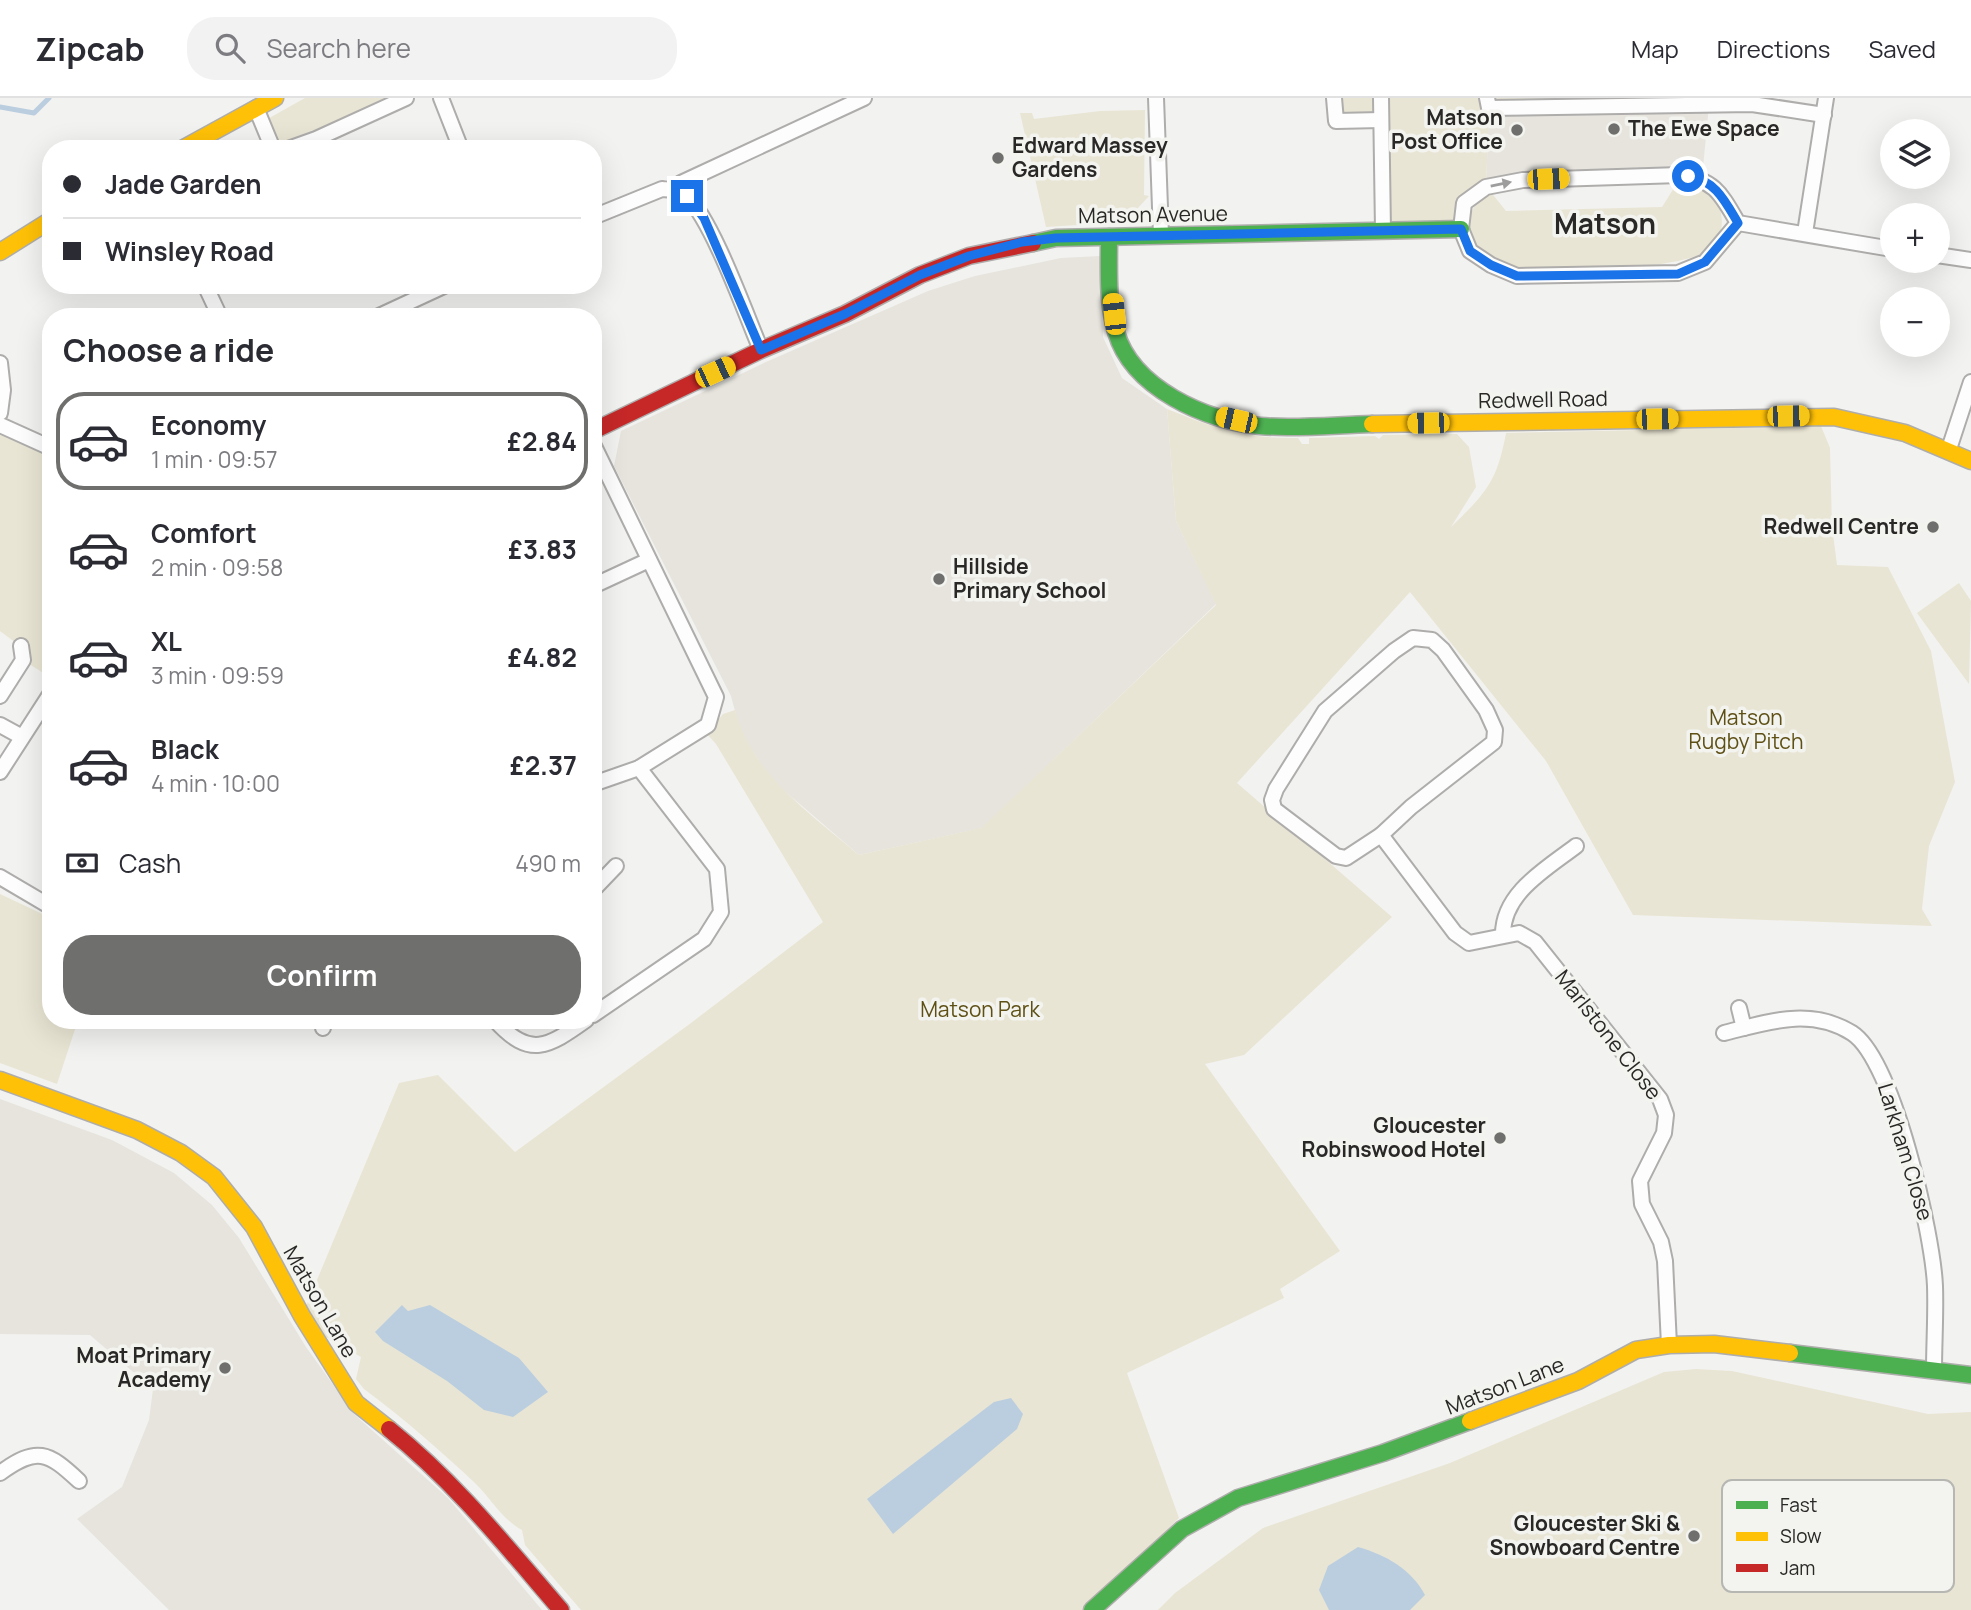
<!DOCTYPE html>
<meta charset="utf-8">
<style>
:root{--surface:#fff;--page:#f2f2f3;--text:#2b2b33;--muted:#7c7c81;--line:#e1e1e2;--accent:#6f6f6d}
body{margin:0;font-family:Manrope,sans-serif;background:var(--page);color:var(--text);height:100vh;display:flex;flex-direction:column;font-size:26px;white-space:nowrap}
*{box-sizing:border-box;margin:0}
p{font-size:23px;color:var(--muted)}
.icon{flex:none;width:38px;height:38px;fill:none;stroke:currentColor;stroke-width:2;stroke-linecap:round;stroke-linejoin:round}
.map{position:relative;flex:1;overflow:hidden}
.side{position:absolute;left:42px;top:210px;width:560px;height:721px;display:flex;flex-direction:column;background:var(--surface);border-radius:28px;box-shadow:0 7px 28px #0002}
.side>*{flex:none}
.hud{position:absolute;left:42px;top:42px;width:560px;height:154px;border-radius:28px;box-shadow:0 7px 28px #0002;display:grid;align-content:center;height:154px;padding:0 21px;background:var(--surface)}
.controls{position:absolute;left:1880px;top:21px;display:grid;gap:14px}
.controls a{display:grid;place-items:center;width:70px;height:70px;border-radius:50%;background:var(--surface);box-shadow:0 7px 28px #0002;font-size:35px}
.end{position:absolute;width:32px;height:32px;margin:-16px;border:9px solid #1a73e8;background:#fff;box-shadow:0 0 0 4px #fff}
.from{border-radius:50%}
.car{position:absolute;width:21px;height:42px;margin:-21px -10px;border-radius:9px;box-shadow:0 0 5px 2px #0007;background:linear-gradient(#f5c518 24%,#345 0 40%,#f5c518 0 76%,#345 0 86%,#f5c518 0)}
.hud b{display:flex;align-items:center;gap:24px;height:66px;font-size:26px}
.hud b+b{border-top:2px solid var(--line)}
.hud i{width:18px;height:18px;background:var(--text)}
ul{padding:0;list-style:none}
li{display:flex;align-items:center;gap:21px;height:98px;margin:0 14px 10px;padding:0 7px;border:4px solid transparent;border-radius:28px}
li div{flex:1}
li b{display:block;font-size:26px}
li em{font-style:normal;font-weight:700}
li.active{border-color:var(--accent)}
li>.icon{width:63px;height:63px;stroke-width:1.5}
h2{padding:0 21px;font-size:32px;line-height:84px}
.pay{display:flex;align-items:center;gap:18px;height:77px;padding:0 21px;font-size:26px}
.pay p{margin-inline-start:auto}
.action{display:flex;gap:14px;margin-top:auto;padding:14px 21px}
.action a{flex:1;height:80px;border-radius:28px;background:var(--accent);color:#fff;font-size:28px;font-weight:700;line-height:80px;text-align:center}
header{display:flex;align-items:center;gap:42px;box-sizing:border-box;height:98px;padding:0 35px;background:var(--surface);border-bottom:2px solid var(--line)}
header strong{font-size:33px}
nav{display:flex;gap:38px;margin-inline-start:auto;font-size:24px}
.search{width:490px;height:63px;background:var(--page);display:flex;align-items:center;gap:18px;box-sizing:border-box;padding:0 24px;border-radius:28px;color:var(--muted);font-size:26px}
.map>svg:first-child{display:block}
.built{fill:#e6e4dd}
.green{fill:#e9e5d4}
.water{fill:#bacee0}
.lines{fill:none;stroke-linecap:round;stroke-linejoin:round}
.stream{stroke:#bacee0;stroke-width:5}
.street-casing{stroke:#aeadac;stroke-width:18}
.fast-casing{stroke:#aeadac;stroke-width:19}
.slow-casing{stroke:#aeadac;stroke-width:19}
.jam-casing{stroke:#aeadac;stroke-width:19}
.street{stroke:#fdfdfd;stroke-width:14}
.fast{stroke:#4caf50;stroke-width:16}
.slow{stroke:#ffc107;stroke-width:16}
.jam{stroke:#c62828;stroke-width:16}
.oneway{fill:#9e9d9d}
.route{stroke:#1a73e8;stroke-width:9}
.poi-dot{fill:#6f6f6d;stroke:#f3f3ef;stroke-width:2.5}
.labels{text-anchor:middle;stroke-width:7;stroke-linejoin:round;paint-order:stroke}
.poi-label{font-size:21px;font-weight:bold;fill:#292827;stroke:#f3f3ef;text-anchor:end}
.street-label{font-size:21px;fill:#292827;stroke:#f3f3ef}
.park-label{font-size:21px;fill:#5e5015;stroke:#f3f3ef}
.district-label{font-size:28px;font-weight:bold;fill:#292827;stroke:#f3f3ef}
.key{fill:#f3f3ef;stroke:#b6b6b3;stroke-width:2}
.key-label{font-size:19px;fill:#292827}
</style>
<header>
<strong>Zipcab</strong>
<div class="search"><svg class="icon" aria-label="search" viewBox="0 0 24 24"><circle cx="10" cy="10" r="6"/><path d="M15 15l6 6"/></svg>Search here</div>
<nav><a>Map</a><a>Directions</a><a>Saved</a></nav>
</header>
<div class="map">
<svg width="1971" height="1512" viewBox="0 0 1971 1512">
<rect width="100%" height="100%" fill="#f2f2f0"/>
<g class="built">
<path d="M1709 7 1702 80 1486 89 1489 10Z"/>
<path d="M1100 158 1103 239 1122 280 1167 311 1176 423 1216 506 982 730 859 757 773 683 741 636 731 598 614 368 621 333 766 264 928 193 975 178 1061 160Z"/>
<path d="M0 1001 112 1042 174 1075 212 1107 239 1140 306 1249 355 1317 448 1400 542 1512H169L77 1421 122 1389 149 1322 153 1291 90 1237 0 1236Z"/>
</g>
<g class="green">
<path d="M305 0H406L288 51H273L264 23Z"/>
<path d="M1334 0H1641L1638 3 1489 10 1486 89 1464 105 1461 131 1383 132 1381 22 1336 23Z"/>
<path d="M1145 12 1144 97 1149 98 1125 124 1046 129 1020 15H1032L1034 21 1100 13Z"/>
<path d="M1679 82C1688 85 1700 87 1708 93 1728 111 1727 144 1701 156 1667 172 1542 177 1506 167 1492 163 1481 153 1470 144 1468 119 1469 109 1490 93L1506 113 1662 109Z"/>
<path d="M1167 311C1214 330 1247 341 1298 340L1302 346H1309V340L1375 338 1379 341 1383 337 1457 336 1469 349 1476 389 1451 429C1486 395 1497 384 1506 335L1821 328 1830 350 1832 428 1837 467 1888 469 1931 553 1955 684 1929 748 1922 811 1932 828 1633 817 1546 663 1410 494 1237 685 1392 819 1244 957 1205 966 1340 1153 1280 1191 1284 1200 1127 1275 1179 1420 1086 1512H581L525 1447 522 1432C502 1421 492 1402 476 1386 440 1352 403 1320 364 1291L356 1281 361 1259 307 1228 302 1218 399 985 438 977 515 1054 691 925 823 824 716 646 707 636 723 616 735 612C753 677 810 715 859 757L981 730 1216 507 1176 423Z"/>
<path d="M0 327 51 350V580L23 562 20 548 0 533Z"/>
<path d="M1959 485 1971 503 1969 586 1917 515Z"/>
<path d="M0 796 51 820V922H78L57 986 0 965Z"/>
<path d="M1696 1271 1732 1273 1928 1316 1971 1314V1512H1158L1175 1495 1263 1430 1450 1365 1664 1274Z"/>
</g>
<g class="water">
<path d="M402 1207 408 1213 430 1207 519 1260 548 1294 513 1319 484 1312 447 1283 383 1243 375 1234Z"/>
<path d="M1011 1300 1023 1316 1017 1331 893 1436 867 1401 994 1304Z"/>
<path d="M1358 1449C1386 1457 1411 1471 1425 1497L1410 1512H1329L1319 1492 1328 1468Z"/>
</g>
<g class="lines">
<path class="stream" d="M0 9 34 15 49 0"/>
<defs>
<g id="street">
<path d="M441 0 461 51"/>
<path d="M1156 0 1161 137"/>
<path d="M1334 0 1336 23 1381 22"/>
<path d="M1381 0 1383 132"/>
<path d="M1487 0 1489 10 1752 6 1824 17"/>
<path d="M256 10 273 51"/>
<path d="M288 51 316 41 406 0"/>
<path d="M673 92 681 85 864 0"/>
<path d="M593 119 662 91C671 92 680 92 687 99 712 121 746 217 761 252"/>
<path d="M1738 125 1705 164 1678 175 1517 178 1491 167 1470 153 1461 131 1464 105 1486 89 1523 82 1680 77C1715 82 1721 96 1738 125L1892 151"/>
<path d="M1805 135 1826 0"/>
<path d="M1937 157 1971 162"/>
<path d="M205 187 220 219"/>
<path d="M377 219 446 187"/>
<path d="M0 265 3 292 0 315"/>
<path d="M0 327 51 350"/>
<path d="M593 346 716 599 708 627 639 670 593 686"/>
<path d="M1949 351 1971 284"/>
<path d="M593 488 649 462"/>
<path d="M1413 540 1432 542 1443 552 1486 612 1495 632 1494 644 1411 709 1381 737 1346 760 1336 758 1274 711 1272 702 1276 691 1325 613 1394 553Z"/>
<path d="M0 598 23 562 21 548"/>
<path d="M0 627 22 639"/>
<path d="M0 674 51 595"/>
<path d="M1381 737 1455 835 1469 845 1519 835 1535 844 1660 1001 1666 1017 1664 1035 1640 1083 1642 1106 1661 1144 1665 1163 1669 1247"/>
<path d="M0 779 51 809"/>
<path d="M593 792 616 768"/>
<path d="M1503 836C1503 795 1546 771 1576 748"/>
<path d="M1739 910 1744 930"/>
<path d="M593 917 704 841 721 814 717 771 639 670"/>
<path d="M495 922C530 961 548 949 586 922"/>
<path d="M323 930 324 922"/>
<path d="M1724 935C1768 924 1810 909 1852 935 1894 962 1933 1138 1935 1188 1936 1217 1934 1245 1934 1273"/>
<path d="M0 1375C37 1348 48 1354 79 1383"/>
</g>
<g id="fast">
<path d="M1109 139C1109 170 1107 204 1116 234 1132 290 1206 323 1260 328 1296 331 1335 327 1372 326"/>
<path d="M1033 145 1056 140 1461 131"/>
<path d="M1790 1255 1971 1277"/>
<path d="M1092 1512 1182 1431 1238 1400 1383 1355 1470 1323"/>
</g>
<g id="slow">
<path d="M182 51 275 0"/>
<path d="M0 154 51 122"/>
<path d="M1372 326 1834 319 1905 335 1971 363"/>
<path d="M0 982 137 1032 181 1055 214 1079 254 1129 302 1218 356 1305 389 1331"/>
<path d="M1470 1323 1578 1283 1636 1252 1669 1247 1714 1246 1790 1255"/>
</g>
<g id="jam">
<path d="M593 333 761 252 845 216 920 177 969 158 1033 145"/>
<path d="M389 1331C455 1384 506 1448 561 1512"/>
</g>
</defs>
<use href="#street" class="street-casing"/>
<use href="#fast" class="fast-casing"/>
<use href="#slow" class="slow-casing"/>
<use href="#jam" class="jam-casing"/>
<use href="#street" class="street"/>
<use href="#fast" class="fast"/>
<use href="#slow" class="slow"/>
<use href="#jam" class="jam"/>
</g>
<defs><path id="oneway-solid" d="M-6-.8H1V-3.2L6.5 0L1 3.2V.8H-6Z" transform="scale(1.75)"/></defs>
<use class="oneway" href="#oneway-solid" transform="translate(1501 86) rotate(-11)"/>
<g class="lines">
<path class="route" d="M687 98 704 120 761 252 845 216 920 177 969 158 1022 144 1056 140 1461 131 1470 153 1491 167 1517 178 1678 176 1705 164 1738 125C1725 103 1715 82 1688 78"/>
</g>
<g class="poi-dot">
<circle cx="1614" cy="31" r="7"/>
<circle cx="1517" cy="32" r="7"/>
<circle cx="998" cy="60" r="7"/>
<circle cx="1933" cy="429" r="7"/>
<circle cx="939" cy="481" r="7"/>
<circle cx="1500" cy="1040" r="7"/>
<circle cx="225" cy="1270" r="7"/>
<circle cx="1694" cy="1438" r="7"/>
</g>
<g class="labels">
<g class="poi-label">
<text x="1503" y="27">Matson<tspan x="1503" dy="24">Post Office</tspan></text>
<text x="1628" y="38" text-anchor="start">The Ewe Space</text>
<text x="1012" y="55" text-anchor="start">Edward Massey<tspan x="1012" dy="24">Gardens</tspan></text>
<text x="1919" y="436">Redwell Centre</text>
<text x="953" y="476" text-anchor="start">Hillside<tspan x="953" dy="24">Primary School</tspan></text>
<text x="1486" y="1035">Gloucester<tspan x="1486" dy="24">Robinswood Hotel</tspan></text>
<text x="211" y="1265">Moat Primary<tspan x="211" dy="24">Academy</tspan></text>
<text x="1680" y="1433">Gloucester Ski &amp;<tspan x="1680" dy="24">Snowboard Centre</tspan></text>
</g>
<g class="street-label">
<text transform="translate(1153 117) rotate(-1)" y="7">Matson Avenue</text>
<text transform="translate(1543 302) rotate(-1)" y="7">Redwell Road</text>
<text transform="translate(1608 937) rotate(52)" y="7">Marlstone Close</text>
<text transform="translate(1905 1054) rotate(73)" y="7">Larkham Close</text>
<text transform="translate(320 1204) rotate(60)" y="7">Matson Lane</text>
<text transform="translate(1505 1288) rotate(-21)" y="7">Matson Lane</text>
</g>
<g class="park-label">
<text x="1746" y="627">Matson<tspan x="1746" dy="24">Rugby Pitch</tspan></text>
<text x="980" y="919">Matson Park</text>
</g>
<g class="district-label">
<text x="1605" y="136">Matson</text>
</g>
</g>
<rect x="1722" y="1382" width="232" height="112" rx="10" class="key"/>
<rect x="1736" y="1403" width="32" height="8" fill="#4caf50"/>
<rect x="1736" y="1434" width="32" height="9" fill="#ffc107"/>
<rect x="1736" y="1466" width="32" height="8" fill="#c62828"/>
<g class="key-label">
<text x="1780" y="1414">Fast</text>
<text x="1780" y="1445">Slow</text>
<text x="1780" y="1477">Jam</text>
</g>
</svg>
<div class="controls">
<a><svg class="icon" aria-label="layers" viewBox="0 0 24 24"><path d="M12 4l9 5-9 5-9-5zM3 14l9 5 9-5"/></svg></a>
<a>+</a>
<a>−</a>
</div>
<i class="end from" style="left:1688px;top:78px"></i>
<i class="end" style="left:687px;top:98px"></i>
<i class="car" style="left:1548px;top:81px;rotate:88deg"></i>
<i class="car" style="left:1114px;top:216px;rotate:354deg"></i>
<i class="car" style="left:715px;top:274px;rotate:65deg"></i>
<i class="car" style="left:1788px;top:318px;rotate:89deg"></i>
<i class="car" style="left:1657px;top:321px;rotate:89deg"></i>
<i class="car" style="left:1236px;top:322px;rotate:283deg"></i>
<i class="car" style="left:1428px;top:325px;rotate:269deg"></i>
<div class="hud">
<b><i class="from"></i>Jade Garden</b>
<b><i></i>Winsley Road</b>
</div>
<section class="side">
<h2>Choose a ride</h2>
<ul>
<li class="active"><svg class="icon" aria-label="car" viewBox="0 0 24 24"><path d="M5 17H2v-5l4-1 3-4h7l3 4 3 1v5h-3M9 17h6M6 11h13"/><circle cx="7" cy="17" r="2"/><circle cx="17" cy="17" r="2"/></svg><div><b>Economy</b><p>1 min · 09:57</p></div><em>£2.84</em></li>
<li><svg class="icon" aria-label="car" viewBox="0 0 24 24"><path d="M5 17H2v-5l4-1 3-4h7l3 4 3 1v5h-3M9 17h6M6 11h13"/><circle cx="7" cy="17" r="2"/><circle cx="17" cy="17" r="2"/></svg><div><b>Comfort</b><p>2 min · 09:58</p></div><em>£3.83</em></li>
<li><svg class="icon" aria-label="car" viewBox="0 0 24 24"><path d="M5 17H2v-5l4-1 3-4h7l3 4 3 1v5h-3M9 17h6M6 11h13"/><circle cx="7" cy="17" r="2"/><circle cx="17" cy="17" r="2"/></svg><div><b>XL</b><p>3 min · 09:59</p></div><em>£4.82</em></li>
<li><svg class="icon" aria-label="car" viewBox="0 0 24 24"><path d="M5 17H2v-5l4-1 3-4h7l3 4 3 1v5h-3M9 17h6M6 11h13"/><circle cx="7" cy="17" r="2"/><circle cx="17" cy="17" r="2"/></svg><div><b>Black</b><p>4 min · 10:00</p></div><em>£2.37</em></li>
</ul>
<div class="pay"><svg class="icon" aria-label="cash" viewBox="0 0 24 24"><path d="M3 7h18v10H3z"/><circle cx="12" cy="12" r="2"/></svg>Cash<p>490 m</p></div>
<div class="action"><a>Confirm</a></div>
</section>
</div>
